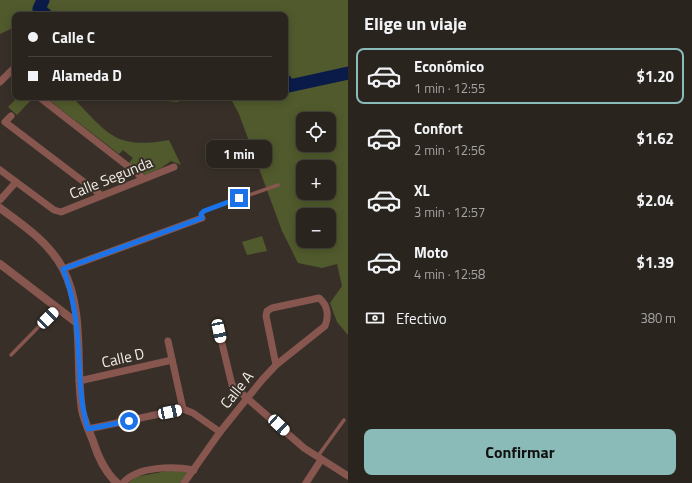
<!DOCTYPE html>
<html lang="es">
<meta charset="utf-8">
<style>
:root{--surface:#2a241e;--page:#36302b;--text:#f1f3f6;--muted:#a5a4a4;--line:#46413c;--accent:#8bbbb9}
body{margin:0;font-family:"Titillium Web",sans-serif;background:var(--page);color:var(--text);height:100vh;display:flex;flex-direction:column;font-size:15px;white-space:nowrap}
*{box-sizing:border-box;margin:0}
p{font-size:13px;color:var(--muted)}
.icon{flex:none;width:22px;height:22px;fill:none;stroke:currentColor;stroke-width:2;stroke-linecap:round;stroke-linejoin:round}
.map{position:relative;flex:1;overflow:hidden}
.sheet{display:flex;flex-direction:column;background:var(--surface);width:344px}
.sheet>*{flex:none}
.banner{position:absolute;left:12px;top:12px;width:276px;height:88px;border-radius:8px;box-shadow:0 2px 10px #0003,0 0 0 1px var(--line);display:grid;align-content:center;height:88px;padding:0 16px;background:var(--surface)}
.buttons{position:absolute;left:296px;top:112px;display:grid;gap:8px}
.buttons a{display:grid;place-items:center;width:40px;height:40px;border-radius:8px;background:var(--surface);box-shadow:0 2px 10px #0003,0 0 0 1px var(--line);font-size:20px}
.end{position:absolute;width:18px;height:18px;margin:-9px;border:5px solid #1a73e8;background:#fff;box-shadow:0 0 0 2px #fff}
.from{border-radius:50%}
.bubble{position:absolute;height:28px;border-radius:8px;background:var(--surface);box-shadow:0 2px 10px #0003,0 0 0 1px var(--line);font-size:13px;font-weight:700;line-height:28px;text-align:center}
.car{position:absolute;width:12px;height:24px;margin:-12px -6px;border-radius:5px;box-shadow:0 0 3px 1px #0007;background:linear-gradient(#fff 24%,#345 0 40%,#fff 0 76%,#345 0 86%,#fff 0)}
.banner b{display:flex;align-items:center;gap:14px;height:38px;font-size:15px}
.banner b+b{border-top:1px solid var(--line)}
.banner i{width:10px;height:10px;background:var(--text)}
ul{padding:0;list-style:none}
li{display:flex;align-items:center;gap:12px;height:56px;margin:0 8px 6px;padding:0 8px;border:2px solid transparent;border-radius:8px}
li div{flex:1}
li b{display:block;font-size:15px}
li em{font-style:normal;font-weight:700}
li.on{border-color:var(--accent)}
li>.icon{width:36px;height:36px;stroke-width:1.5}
h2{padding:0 16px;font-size:18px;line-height:48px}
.pay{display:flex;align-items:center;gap:10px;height:44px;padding:0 16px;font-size:15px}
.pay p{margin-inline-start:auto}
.primary-button{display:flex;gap:8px;margin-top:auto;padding:8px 16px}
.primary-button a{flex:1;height:46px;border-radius:8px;background:var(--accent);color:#111;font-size:16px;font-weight:700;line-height:46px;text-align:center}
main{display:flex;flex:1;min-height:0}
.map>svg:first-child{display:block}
.green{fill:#505a2c;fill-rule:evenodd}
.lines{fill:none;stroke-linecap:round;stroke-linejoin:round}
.river{stroke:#0a1b49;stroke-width:13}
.service{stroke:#87564f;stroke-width:3.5}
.minor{stroke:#87564f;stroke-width:7}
.tertiary{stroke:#87564f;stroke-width:8}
.route{stroke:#1a73e8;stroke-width:5}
.labels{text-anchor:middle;stroke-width:4;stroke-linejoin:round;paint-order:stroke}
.street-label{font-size:15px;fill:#f4efe9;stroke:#383028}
</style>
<main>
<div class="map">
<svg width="348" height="483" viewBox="0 0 348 483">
<rect width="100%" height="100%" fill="#383028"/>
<g class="green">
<path d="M0 0H348V335L337 322 330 303 342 286 337 264 322 268 298 263 282 231 239 114 230 97H285V15H15V27L0 34ZM303 119H329V145H303ZM303 167H329V193H303ZM303 215H329V241H303Z"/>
<path d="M18 97H31L32 99 17 115 8 107Z"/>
<path d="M45 97 73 98C108 133 114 150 169 140L181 165 171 161 161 168 145 175 129 163 133 158 123 150 119 154Z"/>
<path d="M126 97H192L177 102Z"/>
<path d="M262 236 267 251 247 255 242 242Z"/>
<path d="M178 469 188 472 180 483H129L135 477Z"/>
</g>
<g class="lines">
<g class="river">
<path d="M43 0 39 9 46 15"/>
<path d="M285 80 289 86 348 73"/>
</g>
<g class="service">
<path d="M202 218 201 214 204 211 278 185"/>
<path d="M11 355 57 308"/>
<path d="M318 456 344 420"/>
</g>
<g class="minor">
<path d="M0 82 15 67"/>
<path d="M39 97 143 178"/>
<path d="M11 116 5 122 101 195"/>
<path d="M0 170 54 210 61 212 174 167"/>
<path d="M0 200 16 182"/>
<path d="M63 269 202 218"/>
<path d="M219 331 232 385 304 448 348 476"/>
<path d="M168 341 183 409"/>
<path d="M79 381 172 360"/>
<path d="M88 429 183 409 193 413 220 432"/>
<path d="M123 483C137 466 174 466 194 470"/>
<path d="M184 483 220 432 262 380 276 365 325 326C329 316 328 305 319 298L272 308 267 311 266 316 276 365"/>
<path d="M306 483 321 460"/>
</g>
<g class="tertiary">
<path d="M0 208C22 224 50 243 63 269 85 311 75 364 82 410 84 420 89 431 93 441 98 457 105 472 117 483"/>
<path d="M0 264 77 323"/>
</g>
</g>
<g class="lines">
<path class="route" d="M129 421 88 429C77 394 81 359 76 322 74 304 70 286 63 269L202 218 201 214 204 211 239 198"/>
</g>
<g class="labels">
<g class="street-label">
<text transform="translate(111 178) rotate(-22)" y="5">Calle Segunda</text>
<text transform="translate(123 358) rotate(-13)" y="5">Calle D</text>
<text transform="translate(237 390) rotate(-51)" y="5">Calle A</text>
</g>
</g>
</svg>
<div class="buttons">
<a><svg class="icon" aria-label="locate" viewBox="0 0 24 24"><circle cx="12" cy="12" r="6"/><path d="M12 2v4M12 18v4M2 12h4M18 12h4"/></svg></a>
<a>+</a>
<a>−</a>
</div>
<i class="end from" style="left:129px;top:421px"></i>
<i class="end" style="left:239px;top:198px"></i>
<div class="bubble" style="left:206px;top:140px;width:66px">1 min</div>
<i class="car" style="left:48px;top:318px;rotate:45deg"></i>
<i class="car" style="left:219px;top:331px;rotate:168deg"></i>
<i class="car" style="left:170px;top:412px;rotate:78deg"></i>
<i class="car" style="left:279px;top:425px;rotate:133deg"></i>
<div class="banner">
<b><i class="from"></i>Calle C</b>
<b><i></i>Alameda D</b>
</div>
</div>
<section class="sheet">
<h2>Elige un viaje</h2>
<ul>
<li class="on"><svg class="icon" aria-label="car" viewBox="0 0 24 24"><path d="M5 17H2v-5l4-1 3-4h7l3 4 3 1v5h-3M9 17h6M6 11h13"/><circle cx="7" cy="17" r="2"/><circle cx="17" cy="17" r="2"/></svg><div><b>Económico</b><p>1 min · 12:55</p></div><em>$1.20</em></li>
<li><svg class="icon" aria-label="car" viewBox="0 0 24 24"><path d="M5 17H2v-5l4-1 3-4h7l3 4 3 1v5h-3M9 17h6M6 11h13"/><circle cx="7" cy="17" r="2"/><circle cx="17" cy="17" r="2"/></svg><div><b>Confort</b><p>2 min · 12:56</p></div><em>$1.62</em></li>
<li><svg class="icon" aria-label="car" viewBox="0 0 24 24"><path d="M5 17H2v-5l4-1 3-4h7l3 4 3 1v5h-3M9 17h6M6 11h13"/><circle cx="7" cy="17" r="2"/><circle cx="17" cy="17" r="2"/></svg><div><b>XL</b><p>3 min · 12:57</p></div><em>$2.04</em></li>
<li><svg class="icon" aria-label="car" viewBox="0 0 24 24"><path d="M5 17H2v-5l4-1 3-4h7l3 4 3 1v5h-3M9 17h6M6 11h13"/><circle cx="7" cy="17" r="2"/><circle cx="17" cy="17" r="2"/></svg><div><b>Moto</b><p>4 min · 12:58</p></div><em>$1.39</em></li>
</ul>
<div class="pay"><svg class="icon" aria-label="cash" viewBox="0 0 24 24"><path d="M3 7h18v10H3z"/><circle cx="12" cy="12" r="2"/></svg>Efectivo<p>380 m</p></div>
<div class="primary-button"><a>Confirmar</a></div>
</section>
</main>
